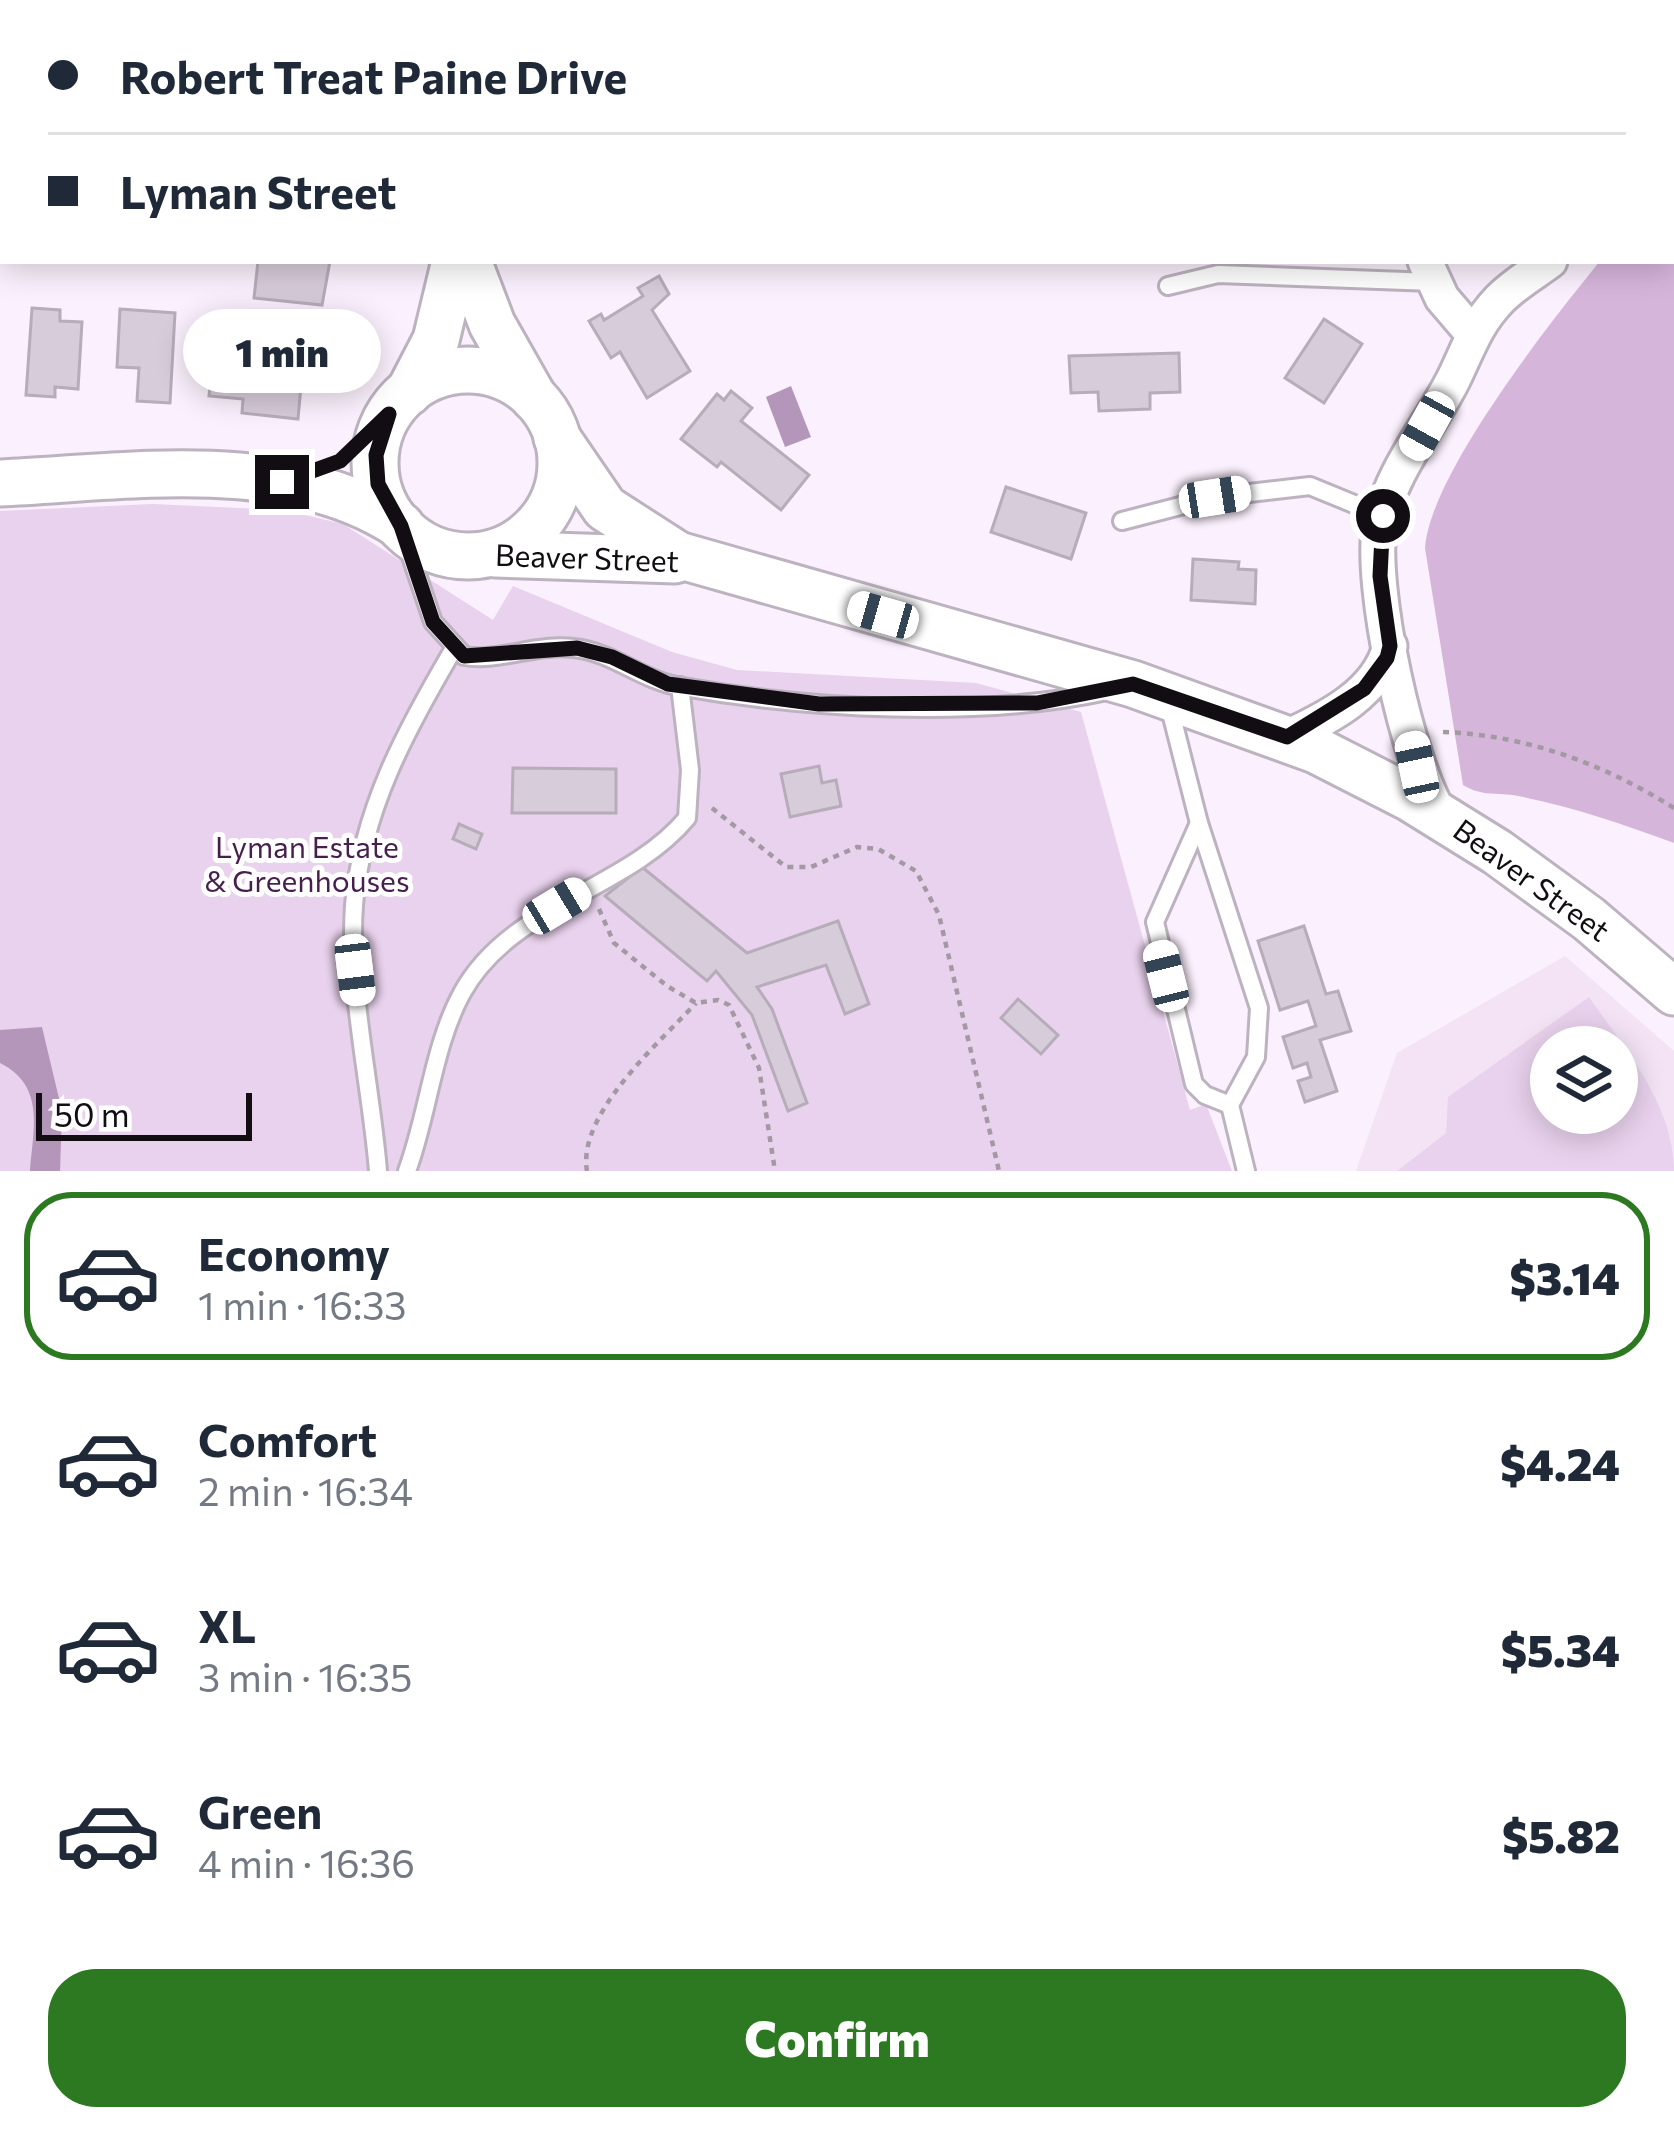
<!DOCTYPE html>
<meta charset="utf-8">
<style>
:root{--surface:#fff;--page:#f6f6f7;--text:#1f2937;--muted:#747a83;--line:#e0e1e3;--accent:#2c7921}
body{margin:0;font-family:Commissioner,sans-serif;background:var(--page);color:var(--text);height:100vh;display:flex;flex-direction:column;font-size:45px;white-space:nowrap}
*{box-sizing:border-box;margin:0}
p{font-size:39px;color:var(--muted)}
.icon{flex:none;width:66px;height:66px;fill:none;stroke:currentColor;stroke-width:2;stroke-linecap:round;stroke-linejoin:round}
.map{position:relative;height:1171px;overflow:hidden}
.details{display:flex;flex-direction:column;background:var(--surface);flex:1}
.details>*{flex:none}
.top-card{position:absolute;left:0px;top:0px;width:1674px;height:264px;box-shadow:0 6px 30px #0003;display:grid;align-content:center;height:264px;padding:0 48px;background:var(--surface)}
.buttons{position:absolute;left:1530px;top:1026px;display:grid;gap:24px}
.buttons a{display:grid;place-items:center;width:108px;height:108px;border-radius:50%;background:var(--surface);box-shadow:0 6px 30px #0003;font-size:60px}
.scale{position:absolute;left:36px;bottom:30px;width:216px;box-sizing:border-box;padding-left:12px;border:6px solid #110d12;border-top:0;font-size:33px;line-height:42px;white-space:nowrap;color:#110d12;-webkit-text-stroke:9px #fff;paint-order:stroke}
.end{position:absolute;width:54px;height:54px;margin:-27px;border:15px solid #110d12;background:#fff;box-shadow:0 0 0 6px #fff}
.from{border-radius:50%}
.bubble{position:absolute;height:84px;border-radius:42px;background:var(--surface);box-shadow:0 6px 30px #0003;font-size:39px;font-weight:800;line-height:84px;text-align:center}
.car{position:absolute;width:36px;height:72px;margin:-36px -18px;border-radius:15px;box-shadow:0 0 9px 3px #0007;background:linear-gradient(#fff 24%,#345 0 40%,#fff 0 76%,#345 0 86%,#fff 0)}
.top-card b{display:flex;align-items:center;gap:42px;height:114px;font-size:45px}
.top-card b+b{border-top:3px solid var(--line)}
.top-card i{width:30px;height:30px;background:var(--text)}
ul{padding:21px 0 0;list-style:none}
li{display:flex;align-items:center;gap:36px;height:168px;margin:0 24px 18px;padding:0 24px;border:6px solid transparent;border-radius:48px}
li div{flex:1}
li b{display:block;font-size:45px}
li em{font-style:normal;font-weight:800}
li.on{border-color:var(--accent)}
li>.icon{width:108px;height:108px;stroke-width:1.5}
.cta{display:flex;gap:24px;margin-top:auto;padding:24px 48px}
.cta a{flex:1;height:138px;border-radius:48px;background:var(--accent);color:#fff;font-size:48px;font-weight:800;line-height:138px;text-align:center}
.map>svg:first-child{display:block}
.built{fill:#f3e3f5;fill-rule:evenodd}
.green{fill:#e9d2ed;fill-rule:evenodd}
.forest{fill:#d6b5db}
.water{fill:#b596bb}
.building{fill:#d7ccd9;stroke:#b7acb9;stroke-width:3}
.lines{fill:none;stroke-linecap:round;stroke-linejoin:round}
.service-casing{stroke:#bdb2bf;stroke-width:22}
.minor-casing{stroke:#bdb2bf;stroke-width:39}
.secondary-casing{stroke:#bdb2bf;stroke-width:51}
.path{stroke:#a299a3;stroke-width:4.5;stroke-dasharray:6 6;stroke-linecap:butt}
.service{stroke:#fff;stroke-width:16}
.minor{stroke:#fff;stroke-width:33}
.secondary{stroke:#fff;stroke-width:45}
.route{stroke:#110d12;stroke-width:15}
.labels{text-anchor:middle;stroke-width:10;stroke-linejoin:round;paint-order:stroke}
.street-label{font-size:30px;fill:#110d12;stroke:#fff}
.park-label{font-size:30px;fill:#471f4e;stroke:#fff}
</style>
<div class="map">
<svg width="1674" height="1171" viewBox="0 0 1674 1171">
<rect width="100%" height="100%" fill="#fbf0fd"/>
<path class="built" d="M1565 956 1674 1051V1171H1356L1397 1053ZM1551 1047H1617V1113H1551Z"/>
<g class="green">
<path d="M153 504 284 510 343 524 493 620 513 586 672 652 737 670 976 683 1081 712 1190 1110 1206 1104 1232 1171H0V511Z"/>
<path d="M1589 997C1625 1049 1674 1105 1674 1171H1397L1446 1133 1448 1097ZM1551 1047H1617V1113H1551Z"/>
</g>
<path class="forest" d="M1674 188V843C1623 824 1571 806 1518 796 1496 792 1483 797 1463 785L1425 548C1430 474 1552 320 1600 261H1671Z"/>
<g class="water">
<path d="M791 386 811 437 785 447 766 397Z"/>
<path d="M42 1027 62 1111 60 1171H30C33 1130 46 1086 0 1063V1030Z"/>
</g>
<g class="building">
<path d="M258 261H330L322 305 254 298Z"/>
<path d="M659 276 669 294 652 310 690 371 647 398 620 352 611 358 589 321 601 314 604 320 643 296 638 288Z"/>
<path d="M32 308 60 310V321L82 322 78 389 55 387V397L26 395Z"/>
<path d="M120 309 175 313 170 403 137 401 139 368 117 367Z"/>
<path d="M1324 319 1362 344 1324 403 1285 378Z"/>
<path d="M1179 353 1180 392 1150 393V409L1099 411 1098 392 1071 393 1069 356Z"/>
<path d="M247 358 303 364 298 419 242 413 243 399 209 396 212 367 246 370Z"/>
<path d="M731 391 752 408 741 421 809 475 781 510 721 462 717 467 681 439 717 394 724 400Z"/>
<path d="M1006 487 1086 513 1071 559 991 532Z"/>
<path d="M1193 559 1239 562 1238 569 1256 570 1255 604 1191 600Z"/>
<path d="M819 766 822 783 836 780 841 806 790 817 781 774Z"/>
<path d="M513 768 616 769V813H512Z"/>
<path d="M459 824 482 834 476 849 453 839Z"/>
<path d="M642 867 747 953 838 921 869 1004 845 1014 826 965 757 987 772 1009 807 1103 788 1111 752 1015 716 971 707 981 605 896Z"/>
<path d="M1304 926 1326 994 1338 991 1351 1031 1320 1040 1337 1091 1305 1102 1298 1081 1311 1077 1307 1063 1293 1068 1283 1037 1316 1026 1308 1001 1280 1010 1258 941Z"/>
<path d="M1018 999 1058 1035 1041 1054 1001 1018Z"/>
</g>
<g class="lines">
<defs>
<g id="service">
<path d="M1168 286 1218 274 1433 282"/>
<path d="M1122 521 1215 497 1310 486 1383 516"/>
<path d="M401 527 433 622 464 656C500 662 537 643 574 648 612 652 640 679 677 686 806 709 979 719 1107 691"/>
<path d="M1168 701 1199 823 1259 1008 1256 1057 1230 1105 1246 1171"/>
<path d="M1199 823 1155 922 1194 1084 1205 1095 1230 1105"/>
<path d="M378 1171C371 1084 348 992 354 905 362 810 406 730 453 650"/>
<path d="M407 1171C428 1115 433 1046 462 993 510 905 627 890 687 818L690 770 680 686"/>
</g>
<g id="minor">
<path d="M949 0V3"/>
<path d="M1109 0 1116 3"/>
<path d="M1671 157 1674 154"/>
<path d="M1425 261 1442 298 1472 333"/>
<path d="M1287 737C1328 718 1378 693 1390 646"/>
<path d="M1442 817C1408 767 1368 583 1380 524 1391 471 1430 426 1454 378 1468 349 1476 324 1499 300 1513 285 1534 273 1550 261"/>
</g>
<g id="secondary">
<path d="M484 3 485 0"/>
<path d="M468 261 492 324 534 398"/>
<circle cx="468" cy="463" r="93"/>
<path d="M409 392 436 340 455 261"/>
<path d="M557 438 605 508 678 555 1133 684 1316 750 1410 798 1497 852 1589 919 1674 992"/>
<path d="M0 483C129 477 288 451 401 526"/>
<path d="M495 554 675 560"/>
</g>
</defs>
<use href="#service" class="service-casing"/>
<use href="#minor" class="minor-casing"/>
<use href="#secondary" class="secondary-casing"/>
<g class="path">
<path d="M1671 210 1674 212"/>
<path d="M1443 732C1526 735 1604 764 1674 808"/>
<path d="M712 808 786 867H811L857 847 878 849 916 871 939 915 999 1171"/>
<path d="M599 909 614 943 667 986 696 1003 718 1000 729 1005 759 1068 775 1171"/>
<path d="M587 1171C577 1114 659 1043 696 1003"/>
</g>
<use href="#service" class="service"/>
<use href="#minor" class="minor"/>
<use href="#secondary" class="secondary"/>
</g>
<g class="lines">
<path class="route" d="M282 482 340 461 389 414 376 455 378 484 401 526 433 622 464 656 577 648 612 657 668 684 819 704 1037 703 1133 684 1287 737 1364 689 1387 658 1390 646 1380 576 1383 516"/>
</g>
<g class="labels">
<g class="street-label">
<text transform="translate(587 559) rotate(2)" y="10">Beaver Street</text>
<text transform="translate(1531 881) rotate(36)" y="10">Beaver Street</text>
</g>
<g class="park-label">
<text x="307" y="858">Lyman Estate<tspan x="307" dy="34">&amp; Greenhouses</tspan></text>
</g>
</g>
</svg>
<div class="buttons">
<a><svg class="icon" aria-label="layers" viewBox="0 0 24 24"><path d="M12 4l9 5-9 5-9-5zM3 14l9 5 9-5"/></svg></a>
</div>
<div class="scale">50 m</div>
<i class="end from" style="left:1383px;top:516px"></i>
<i class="end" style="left:282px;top:482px"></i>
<div class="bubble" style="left:183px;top:309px;width:198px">1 min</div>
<i class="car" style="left:1427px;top:426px;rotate:209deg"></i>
<i class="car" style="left:1215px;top:497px;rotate:81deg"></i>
<i class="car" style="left:883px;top:615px;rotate:286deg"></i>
<i class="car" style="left:1417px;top:767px;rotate:348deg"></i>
<i class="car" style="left:557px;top:906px;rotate:59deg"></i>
<i class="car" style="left:355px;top:970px;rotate:173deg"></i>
<i class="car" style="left:1166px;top:976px;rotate:346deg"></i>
<div class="top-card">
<b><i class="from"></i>Robert Treat Paine Drive</b>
<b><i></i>Lyman Street</b>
</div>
</div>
<section class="details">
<ul>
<li class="on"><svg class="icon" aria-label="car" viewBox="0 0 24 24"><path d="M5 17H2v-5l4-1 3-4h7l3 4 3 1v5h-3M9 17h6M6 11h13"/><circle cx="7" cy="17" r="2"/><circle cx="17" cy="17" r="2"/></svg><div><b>Economy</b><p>1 min · 16:33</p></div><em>$3.14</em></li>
<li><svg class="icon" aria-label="car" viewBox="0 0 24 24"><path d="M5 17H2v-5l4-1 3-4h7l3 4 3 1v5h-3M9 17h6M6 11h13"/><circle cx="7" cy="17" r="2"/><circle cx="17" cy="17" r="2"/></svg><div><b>Comfort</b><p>2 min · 16:34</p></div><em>$4.24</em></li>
<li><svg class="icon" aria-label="car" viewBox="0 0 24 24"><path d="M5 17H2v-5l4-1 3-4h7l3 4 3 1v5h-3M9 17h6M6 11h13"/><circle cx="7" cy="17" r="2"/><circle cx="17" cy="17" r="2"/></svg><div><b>XL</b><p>3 min · 16:35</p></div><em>$5.34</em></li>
<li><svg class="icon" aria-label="car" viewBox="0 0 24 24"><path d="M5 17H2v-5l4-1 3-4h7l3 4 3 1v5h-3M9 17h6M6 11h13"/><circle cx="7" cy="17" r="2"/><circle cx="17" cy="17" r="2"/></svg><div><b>Green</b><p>4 min · 16:36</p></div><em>$5.82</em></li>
</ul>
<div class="cta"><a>Confirm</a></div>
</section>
